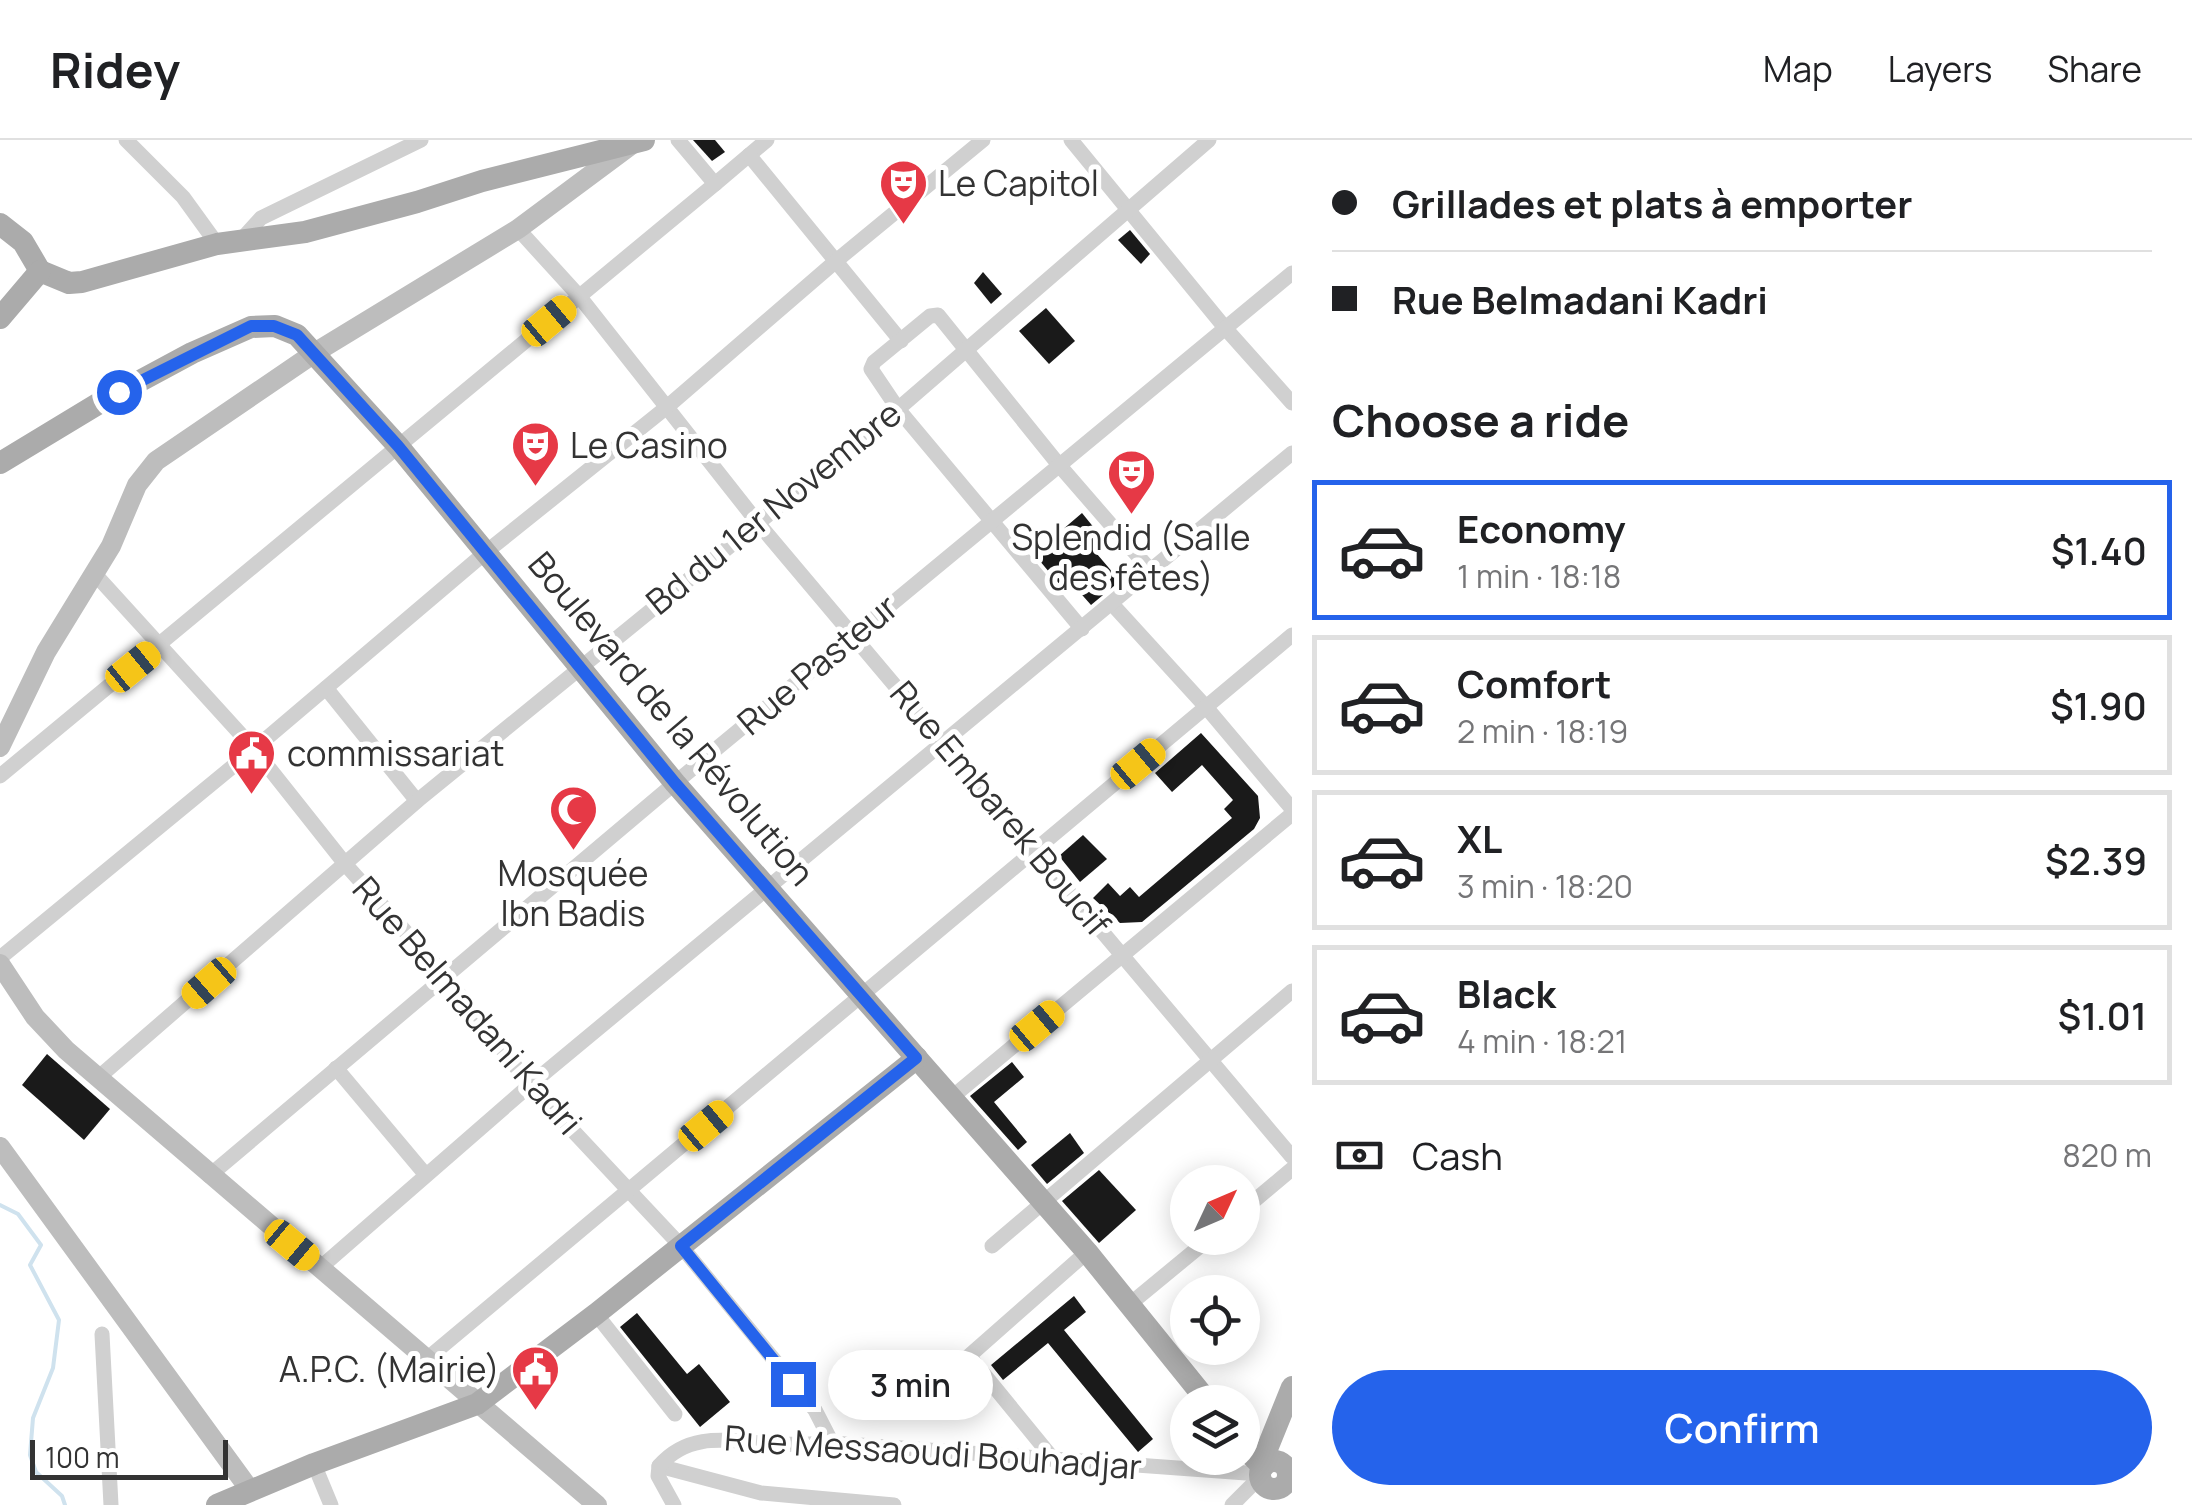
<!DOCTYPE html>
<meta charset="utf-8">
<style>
:root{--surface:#fff;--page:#f6f6f6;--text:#202124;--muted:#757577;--line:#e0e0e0;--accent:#2563eb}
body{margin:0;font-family:Manrope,sans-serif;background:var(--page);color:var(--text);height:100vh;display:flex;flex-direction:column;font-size:38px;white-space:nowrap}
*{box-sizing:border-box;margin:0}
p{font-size:32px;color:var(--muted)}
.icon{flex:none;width:55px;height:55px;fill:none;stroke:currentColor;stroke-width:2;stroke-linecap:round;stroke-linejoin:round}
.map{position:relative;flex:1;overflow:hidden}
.sheet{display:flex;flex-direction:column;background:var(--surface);width:900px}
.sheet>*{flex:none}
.guide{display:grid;align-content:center;height:220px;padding:0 40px;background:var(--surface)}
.needle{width:65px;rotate:46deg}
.buttons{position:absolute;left:1170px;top:1025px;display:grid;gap:20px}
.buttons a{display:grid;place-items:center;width:90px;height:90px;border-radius:50%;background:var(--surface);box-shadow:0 5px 25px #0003;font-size:50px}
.scale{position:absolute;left:30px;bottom:25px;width:198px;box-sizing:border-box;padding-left:10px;border:5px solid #333;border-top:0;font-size:28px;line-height:35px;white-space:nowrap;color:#333;-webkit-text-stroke:8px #fff;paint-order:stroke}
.end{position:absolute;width:45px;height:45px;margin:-22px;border:12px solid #2563eb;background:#fff;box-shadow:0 0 0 5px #fff}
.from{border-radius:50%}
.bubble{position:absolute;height:70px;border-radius:35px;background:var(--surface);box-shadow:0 5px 25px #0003;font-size:32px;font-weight:600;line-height:70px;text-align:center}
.car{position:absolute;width:30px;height:60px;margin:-30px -15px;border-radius:12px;box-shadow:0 0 8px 2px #0007;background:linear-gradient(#f5c518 24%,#345 0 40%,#f5c518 0 76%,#345 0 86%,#f5c518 0)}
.guide b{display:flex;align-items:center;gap:35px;height:95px;font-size:38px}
.guide b+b{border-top:2px solid var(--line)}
.guide i{width:25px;height:25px;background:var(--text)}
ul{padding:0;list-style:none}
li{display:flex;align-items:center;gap:30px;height:140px;margin:0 20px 15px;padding:0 20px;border:5px solid var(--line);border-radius:0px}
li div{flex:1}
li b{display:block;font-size:38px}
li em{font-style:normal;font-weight:600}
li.selected{border-color:var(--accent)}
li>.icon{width:90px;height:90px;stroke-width:1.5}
h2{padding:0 40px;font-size:45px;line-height:120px}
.pay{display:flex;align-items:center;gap:25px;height:110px;padding:0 40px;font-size:38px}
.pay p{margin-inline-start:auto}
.button{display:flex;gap:20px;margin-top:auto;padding:20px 40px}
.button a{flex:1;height:115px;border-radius:60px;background:var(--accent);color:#fff;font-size:40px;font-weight:600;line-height:115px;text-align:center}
header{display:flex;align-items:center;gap:60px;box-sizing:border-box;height:140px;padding:0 50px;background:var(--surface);border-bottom:2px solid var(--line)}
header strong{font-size:48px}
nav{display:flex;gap:55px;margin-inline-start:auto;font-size:35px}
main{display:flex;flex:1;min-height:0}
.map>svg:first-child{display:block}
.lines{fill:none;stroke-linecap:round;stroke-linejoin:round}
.stream{stroke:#cfe2ee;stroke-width:4}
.building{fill:#1a1a1a}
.minor{stroke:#d0d0d0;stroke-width:15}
.secondary{stroke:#bdbdbd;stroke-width:20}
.primary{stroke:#ababab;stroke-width:22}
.route{stroke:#2563eb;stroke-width:12}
.labels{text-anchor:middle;stroke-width:10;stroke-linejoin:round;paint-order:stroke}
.poi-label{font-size:35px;fill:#333;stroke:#fff;text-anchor:start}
.street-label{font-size:35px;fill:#333;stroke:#fff}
</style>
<header>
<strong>Ridey</strong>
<nav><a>Map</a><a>Layers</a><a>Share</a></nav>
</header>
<main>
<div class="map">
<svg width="1292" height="1365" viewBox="0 0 1292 1365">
<rect width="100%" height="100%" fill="#fff"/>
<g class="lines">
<path class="stream" d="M0 1065 18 1074 41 1105 30 1125 59 1180 53 1228 33 1278 30 1315 36 1332 62 1356 65 1365"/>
</g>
<g class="building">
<path d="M693 0H715L725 12 712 21Z"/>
<path d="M1130 90 1150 114 1141 124 1118 100Z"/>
<path d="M983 132 1002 154 991 164 974 143Z"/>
<path d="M1046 168 1075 201 1049 224 1019 191Z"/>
<path d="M1082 373 1108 405 1097 414 1120 441 1091 465 1068 439 1060 445 1034 414Z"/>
<path d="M1201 593 1258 656 1260 678 1254 689 1142 782 1120 783 1093 758 1108 743 1120 756 1130 747 1139 757 1232 678 1224 669 1233 660 1202 625 1172 652 1155 633Z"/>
<path d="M1083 695 1107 719 1080 742 1059 716Z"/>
<path d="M47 914 110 969 84 1000 22 945Z"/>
<path d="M1012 922 1024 937 994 962 1027 1002 1018 1010 970 956Z"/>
<path d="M1070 993 1084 1013 1047 1044 1031 1025Z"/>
<path d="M1099 1030 1136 1070 1099 1103 1062 1061Z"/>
<path d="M1074 1156 1086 1172 1064 1190 1153 1299 1138 1312 1048 1203 1003 1240 991 1225Z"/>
<path d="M637 1173 687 1234 699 1224 730 1262 700 1287 620 1187Z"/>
</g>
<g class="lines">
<g class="minor">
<path d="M126 0 183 57 217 104"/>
<path d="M678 0 715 44 767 0"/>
<path d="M1071 0 1226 189 1292 263"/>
<path d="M749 15 901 201"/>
<path d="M518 89 579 156 758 383 1292 1017"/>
<path d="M241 100 261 78 421 0"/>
<path d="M94 433 254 609 346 725 445 836 530 945 681 1106 815 1270 832 1303"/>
<path d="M1112 464 1206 567 1292 669"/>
<path d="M1082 489 898 269 871 229 874 222 930 176 938 175 1059 325 1151 431"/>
<path d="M326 548 417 661"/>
<path d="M0 636 715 44"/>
<path d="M0 818 254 609 486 412 667 267 836 121 983 0"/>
<path d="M336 928 425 1034"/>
<path d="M99 937 417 661 898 269 1209 0"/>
<path d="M951 958 1292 674"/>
<path d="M209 1036 675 643 1292 133"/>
<path d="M1242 1071 1292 1029"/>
<path d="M992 1106 1292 851"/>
<path d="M320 1128 530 945 1292 313"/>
<path d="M1130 1164 1210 1098"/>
<path d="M596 1174 675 1274"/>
<path d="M102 1194 111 1365"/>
<path d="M428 1218 1292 495"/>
<path d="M1054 1320 969 1216 1087 1112"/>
<path d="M314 1324 331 1365"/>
<path d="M659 1326 761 1353 894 1365"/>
<path d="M1289 1335 1292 1336"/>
<path d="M674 1365 658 1336 659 1326C691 1289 733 1302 777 1304 795 1305 814 1304 832 1303L1260 1334"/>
<path d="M1232 1365 1260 1337"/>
</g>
<g class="secondary">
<path d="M0 607 46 512 111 406 137 345 156 321 316 212 518 89 631 5"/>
<path d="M0 824 35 877 66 910 597 1365"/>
<path d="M0 1007 250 1350"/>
</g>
<g class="primary">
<path d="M0 84 23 102 40 131"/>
<path d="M40 131 69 143 82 142 217 104 305 92 417 62 482 41 644 0"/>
<path d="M0 178 40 131"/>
<path d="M0 323 101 262 192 213 251 187 275 186 297 195 399 307 675 643 1087 1112 1208 1262"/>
<path d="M1242 1306 1263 1327"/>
<circle cx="1274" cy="1335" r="14"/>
<path d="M1269 1322 1267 1309 1292 1247"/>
<path d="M217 1365 314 1324 477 1264 596 1174 917 918"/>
</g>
</g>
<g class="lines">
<path class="route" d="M119 252 251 186H274L297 195 398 306 675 643 916 918 681 1106 793 1244"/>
</g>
<defs>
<symbol id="theatre-pin" viewBox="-11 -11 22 30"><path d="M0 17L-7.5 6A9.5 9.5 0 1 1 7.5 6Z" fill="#e63946" stroke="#fff"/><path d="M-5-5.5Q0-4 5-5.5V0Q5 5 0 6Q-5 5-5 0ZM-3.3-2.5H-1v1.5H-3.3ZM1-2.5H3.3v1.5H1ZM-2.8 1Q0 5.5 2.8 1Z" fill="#fff"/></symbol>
<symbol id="civic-pin" viewBox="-11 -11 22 30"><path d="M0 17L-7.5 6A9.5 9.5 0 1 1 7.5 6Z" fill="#e63946" stroke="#fff"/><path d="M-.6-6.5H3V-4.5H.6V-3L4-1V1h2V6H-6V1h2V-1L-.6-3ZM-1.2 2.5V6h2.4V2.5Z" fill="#fff"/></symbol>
<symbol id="mosque-pin" viewBox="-11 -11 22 30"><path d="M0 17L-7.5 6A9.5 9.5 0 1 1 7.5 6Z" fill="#e63946" stroke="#fff"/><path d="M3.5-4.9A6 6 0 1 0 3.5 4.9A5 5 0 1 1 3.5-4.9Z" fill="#fff"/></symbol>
</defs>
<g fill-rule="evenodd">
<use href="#theatre-pin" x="876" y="16" width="55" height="75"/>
<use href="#theatre-pin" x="508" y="278" width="55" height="75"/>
<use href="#theatre-pin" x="1104" y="306" width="55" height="75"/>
<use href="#civic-pin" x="224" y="586" width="55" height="75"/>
<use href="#mosque-pin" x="546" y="642" width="55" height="75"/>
<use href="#civic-pin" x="508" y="1202" width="55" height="75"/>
</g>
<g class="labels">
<g class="poi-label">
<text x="938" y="56">Le Capitol</text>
<text x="570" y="318">Le Casino</text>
<text x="1131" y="410" text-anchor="middle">Splendid (Salle<tspan x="1131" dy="40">des fêtes)</tspan></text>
<text x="287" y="626">commissariat</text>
<text x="573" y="746" text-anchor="middle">Mosquée<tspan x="573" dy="40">Ibn Badis</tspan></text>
<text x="500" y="1242" text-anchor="end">A.P.C. (Mairie)</text>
</g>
<g class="street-label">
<text transform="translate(774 368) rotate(-39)" y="12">Bd du 1er Novembre</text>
<text transform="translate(818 525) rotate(-40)" y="12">Rue Pasteur</text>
<text transform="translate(671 579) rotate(50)" y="12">Boulevard de la Révolution</text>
<text transform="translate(1000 669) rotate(50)" y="12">Rue Embarek Boucif</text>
<text transform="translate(467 866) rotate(49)" y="12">Rue Belmadani Kadri</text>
<text transform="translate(933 1313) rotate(4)" y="12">Rue Messaoudi Bouhadjar</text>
</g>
</g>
</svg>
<div class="buttons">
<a><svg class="needle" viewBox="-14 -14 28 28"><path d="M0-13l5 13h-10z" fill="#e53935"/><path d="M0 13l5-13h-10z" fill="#757577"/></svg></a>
<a><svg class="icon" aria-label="locate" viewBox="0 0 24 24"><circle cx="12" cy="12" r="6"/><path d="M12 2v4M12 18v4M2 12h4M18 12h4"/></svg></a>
<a><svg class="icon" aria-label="layers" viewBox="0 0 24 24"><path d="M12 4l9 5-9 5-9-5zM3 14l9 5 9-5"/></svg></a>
</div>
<div class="scale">100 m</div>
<i class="end from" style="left:119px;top:252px"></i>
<i class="end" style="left:793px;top:1244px"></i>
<div class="bubble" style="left:828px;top:1210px;width:165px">3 min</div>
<i class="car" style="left:549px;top:181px;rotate:50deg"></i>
<i class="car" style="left:133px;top:527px;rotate:51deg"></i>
<i class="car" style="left:1138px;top:624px;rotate:50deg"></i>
<i class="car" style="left:209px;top:843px;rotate:229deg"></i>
<i class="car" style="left:1037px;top:886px;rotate:50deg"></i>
<i class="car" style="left:706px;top:986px;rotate:50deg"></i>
<i class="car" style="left:292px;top:1105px;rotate:130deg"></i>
</div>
<section class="sheet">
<div class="guide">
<b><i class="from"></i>Grillades et plats à emporter</b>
<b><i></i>Rue Belmadani Kadri</b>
</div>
<h2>Choose a ride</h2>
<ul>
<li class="selected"><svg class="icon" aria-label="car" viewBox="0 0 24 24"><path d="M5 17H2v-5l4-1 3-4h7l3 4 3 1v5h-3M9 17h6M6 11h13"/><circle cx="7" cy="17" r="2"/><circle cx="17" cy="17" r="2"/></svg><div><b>Economy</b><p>1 min · 18:18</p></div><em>$1.40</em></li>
<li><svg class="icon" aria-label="car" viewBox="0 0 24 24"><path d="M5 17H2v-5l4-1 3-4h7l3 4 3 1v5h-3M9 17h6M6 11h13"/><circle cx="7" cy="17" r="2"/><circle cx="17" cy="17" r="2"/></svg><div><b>Comfort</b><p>2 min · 18:19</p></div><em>$1.90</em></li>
<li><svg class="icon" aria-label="car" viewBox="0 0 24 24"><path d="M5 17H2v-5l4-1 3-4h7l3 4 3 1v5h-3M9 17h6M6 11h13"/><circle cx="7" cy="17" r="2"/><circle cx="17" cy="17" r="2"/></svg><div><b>XL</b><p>3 min · 18:20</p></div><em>$2.39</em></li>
<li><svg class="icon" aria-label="car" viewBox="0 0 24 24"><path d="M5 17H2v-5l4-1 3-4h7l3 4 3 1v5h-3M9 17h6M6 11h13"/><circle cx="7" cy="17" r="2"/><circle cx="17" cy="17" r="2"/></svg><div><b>Black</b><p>4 min · 18:21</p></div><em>$1.01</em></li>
</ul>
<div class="pay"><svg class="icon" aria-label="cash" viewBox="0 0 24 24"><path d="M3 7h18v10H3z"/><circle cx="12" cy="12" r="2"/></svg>Cash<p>820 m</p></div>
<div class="button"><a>Confirm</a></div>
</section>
</main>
